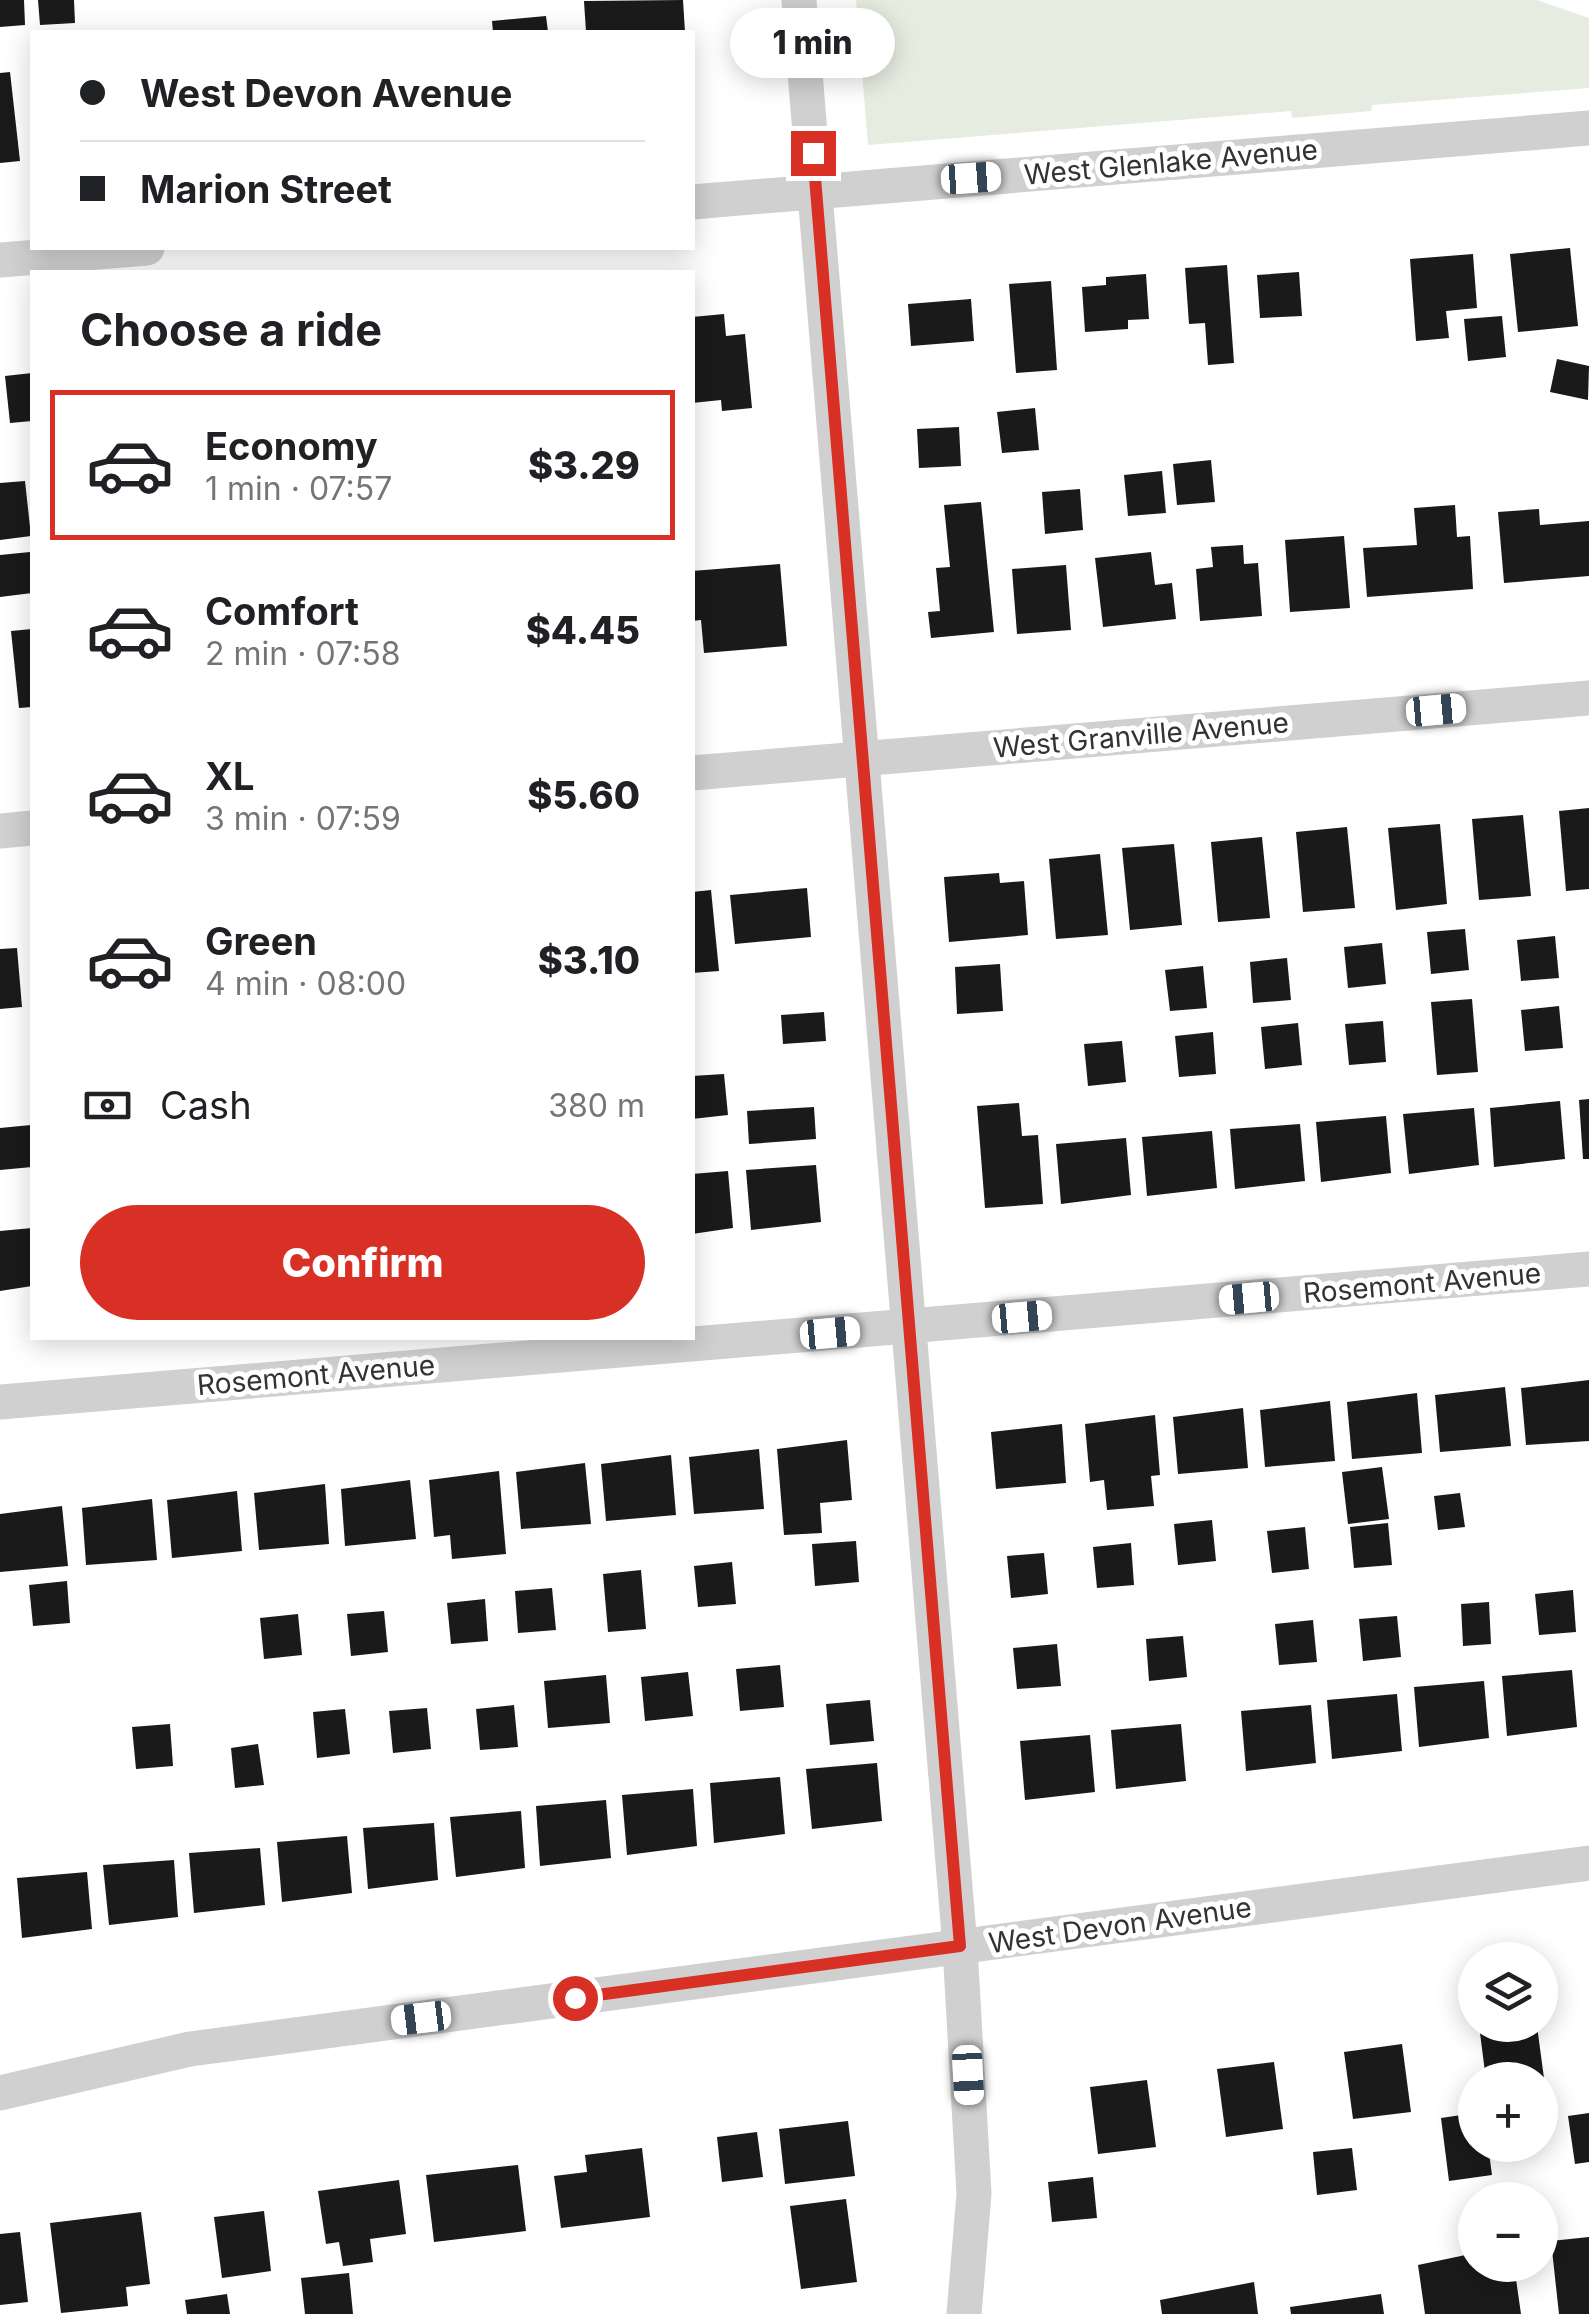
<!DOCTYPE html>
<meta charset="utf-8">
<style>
:root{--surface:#fff;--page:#f6f6f6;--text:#202124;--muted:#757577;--line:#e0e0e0;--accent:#d93025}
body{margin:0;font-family:Inter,sans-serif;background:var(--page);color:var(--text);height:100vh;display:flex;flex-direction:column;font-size:38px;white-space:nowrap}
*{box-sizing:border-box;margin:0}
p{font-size:32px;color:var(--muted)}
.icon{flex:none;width:55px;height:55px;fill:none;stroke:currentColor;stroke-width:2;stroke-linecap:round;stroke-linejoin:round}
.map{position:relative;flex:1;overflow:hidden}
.drawer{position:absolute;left:30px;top:270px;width:665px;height:1070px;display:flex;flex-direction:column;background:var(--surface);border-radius:0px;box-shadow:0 5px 25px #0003}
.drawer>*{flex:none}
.banner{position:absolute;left:30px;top:30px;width:665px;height:220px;border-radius:0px;box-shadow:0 5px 25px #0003;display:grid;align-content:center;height:220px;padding:0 50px;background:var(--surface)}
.controls{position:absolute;left:1458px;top:1942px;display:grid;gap:20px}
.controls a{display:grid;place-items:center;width:100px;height:100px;border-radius:50%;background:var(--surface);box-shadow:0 5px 25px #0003;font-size:50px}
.end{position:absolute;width:45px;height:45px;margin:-22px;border:12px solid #d93025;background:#fff;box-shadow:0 0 0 5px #fff}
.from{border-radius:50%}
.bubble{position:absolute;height:70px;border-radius:35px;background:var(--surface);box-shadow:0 5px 25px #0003;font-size:32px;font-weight:800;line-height:70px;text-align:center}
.car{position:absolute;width:30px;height:60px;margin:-30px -15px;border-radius:12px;box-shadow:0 0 8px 2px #0007;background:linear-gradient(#fff 24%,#345 0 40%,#fff 0 76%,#345 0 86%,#fff 0)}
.banner b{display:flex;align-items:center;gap:35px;height:95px;font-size:38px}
.banner b+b{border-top:2px solid var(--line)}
.banner i{width:25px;height:25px;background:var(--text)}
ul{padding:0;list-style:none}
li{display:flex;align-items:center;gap:30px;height:150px;margin:0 20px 15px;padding:0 30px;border:5px solid transparent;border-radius:0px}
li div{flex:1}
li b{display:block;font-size:38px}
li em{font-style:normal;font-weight:800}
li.selected{border-color:var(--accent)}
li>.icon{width:90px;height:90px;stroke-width:1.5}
h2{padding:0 50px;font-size:45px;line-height:120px}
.pay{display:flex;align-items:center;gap:25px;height:110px;padding:0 50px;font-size:38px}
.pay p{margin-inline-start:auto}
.button{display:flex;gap:20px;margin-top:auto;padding:20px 50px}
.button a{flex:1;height:115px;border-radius:60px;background:var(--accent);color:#fff;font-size:40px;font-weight:800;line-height:115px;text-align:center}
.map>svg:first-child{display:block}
.park{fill:#e6ecdf}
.building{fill:#1a1a1a}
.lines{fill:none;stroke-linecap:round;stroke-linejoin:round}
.minor{stroke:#d0d0d0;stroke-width:35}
.route{stroke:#d93025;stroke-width:12}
.labels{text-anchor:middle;stroke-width:10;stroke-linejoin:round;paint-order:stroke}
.street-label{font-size:28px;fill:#333;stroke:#fff}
</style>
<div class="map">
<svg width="1589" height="2314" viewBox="0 0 1589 2314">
<rect width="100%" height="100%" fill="#fff"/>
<path class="park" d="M856 0H1537L1589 18V88L1372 105 1371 111 1292 118 1291 111 868 145Z"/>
<g class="building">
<path d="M0 0H24L25 25 0 27Z"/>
<path d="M38 0H74L75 23 40 25Z"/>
<path d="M683 0 685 32H586L584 1Z"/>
<path d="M546 16 548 32H493L492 21Z"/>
<path d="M10 72 20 161 0 163V73Z"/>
<path d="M1570 248 1578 326 1518 332 1510 254Z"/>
<path d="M1473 254 1477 308 1446 311 1449 338 1416 341 1410 259Z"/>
<path d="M1227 265 1234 363 1208 365 1205 323 1189 324 1185 268Z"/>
<path d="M1299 272 1302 316 1260 318 1257 275Z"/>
<path d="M1146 274 1149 319 1128 320V329L1085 332 1082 287 1106 285V277Z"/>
<path d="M1051 281 1057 370 1016 373 1009 284Z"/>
<path d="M971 299 974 341 911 346 908 304Z"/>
<path d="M724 314 726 336 745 334 752 408 722 411 721 400 692 403V317Z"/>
<path d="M1502 316 1506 357 1468 361 1464 319Z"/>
<path d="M1557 359 1589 366 1588 400 1550 392Z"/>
<path d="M32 373V421L10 423 5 376Z"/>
<path d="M1035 408 1039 450 1002 453 997 412Z"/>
<path d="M959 427 961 466 919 468 917 429Z"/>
<path d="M1211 460 1215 502 1177 505 1173 464Z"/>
<path d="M1162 471 1166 513 1128 516 1124 475Z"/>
<path d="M25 481 31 536 0 540V483Z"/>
<path d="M1080 489 1083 530 1045 534 1042 492Z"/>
<path d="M981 502 994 632 931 638 928 612 940 611 936 568 950 567 944 505Z"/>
<path d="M1455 505 1457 537 1470 536 1473 589 1367 597 1363 548 1417 545 1414 508Z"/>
<path d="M1539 509 1540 525 1589 521V576L1504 583 1498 512Z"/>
<path d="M1344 536 1350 608 1290 612 1285 540Z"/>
<path d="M1243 545 1244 564 1258 563 1262 616 1200 621 1196 569 1213 567 1211 547Z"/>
<path d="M30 552 32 593 0 597V555Z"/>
<path d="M1151 552 1155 585 1172 583 1176 619 1103 627 1095 558Z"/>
<path d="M780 564 787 646 704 653 701 620 692 621V571Z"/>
<path d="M1066 565 1071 630 1017 634 1012 569Z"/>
<path d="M32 629V707L19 708 11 631Z"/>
<path d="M1589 808V889L1566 891 1559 811Z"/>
<path d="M1523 815 1531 896 1479 900 1472 819Z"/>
<path d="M1440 824 1447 904 1396 910 1388 828Z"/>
<path d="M1347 827 1355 908 1303 912 1296 832Z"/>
<path d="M1262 837 1270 918 1218 922 1211 842Z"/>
<path d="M1174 844 1182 925 1130 930 1122 848Z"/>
<path d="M1100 854 1108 935 1056 939 1049 859Z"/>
<path d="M999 873 1000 883 1024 881 1028 935 949 942 944 877Z"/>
<path d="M807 888 811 937 735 944 730 895Z"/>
<path d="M711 890 719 971 692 973V892Z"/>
<path d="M1465 929 1469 970 1431 974 1427 932Z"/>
<path d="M1555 936 1559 978 1521 981 1517 940Z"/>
<path d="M1382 943 1386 984 1348 988 1344 947Z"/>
<path d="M17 948 22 1007 0 1009V949Z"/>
<path d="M1287 958 1291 1000 1253 1003 1250 962Z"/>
<path d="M1000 964 1003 1011 957 1014 955 967Z"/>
<path d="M1203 966 1207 1008 1170 1011 1165 970Z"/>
<path d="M1472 999 1478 1072 1437 1075 1431 1002Z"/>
<path d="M1559 1006 1563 1048 1525 1051 1521 1010Z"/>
<path d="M824 1012 826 1041 783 1044 781 1015Z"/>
<path d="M1383 1021 1386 1062 1349 1065 1345 1024Z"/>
<path d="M1298 1023 1302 1065 1265 1069 1261 1027Z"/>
<path d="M1213 1032 1216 1074 1179 1077 1175 1036Z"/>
<path d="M1122 1041 1126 1082 1088 1086 1084 1044Z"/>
<path d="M724 1074 728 1115 692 1119V1076Z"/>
<path d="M1589 1099V1159H1583L1579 1100Z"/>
<path d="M1560 1101 1565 1159 1494 1167 1490 1108Z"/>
<path d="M1019 1103 1022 1136 1038 1135 1043 1204 985 1208 977 1106Z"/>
<path d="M814 1107 816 1139 749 1144 747 1111Z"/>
<path d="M1474 1108 1479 1165 1409 1174 1403 1114Z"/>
<path d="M1386 1116 1391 1173 1321 1182 1316 1122Z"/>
<path d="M1300 1124 1305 1181 1235 1189 1230 1129Z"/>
<path d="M31 1125 32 1167 0 1170V1128Z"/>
<path d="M1212 1131 1217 1188 1147 1196 1142 1137Z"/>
<path d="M1126 1138 1131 1195 1061 1204 1056 1144Z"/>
<path d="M816 1165 821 1222 751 1230 746 1170Z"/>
<path d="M728 1171 733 1228 692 1234V1174Z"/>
<path d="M32 1228V1286L0 1291V1231Z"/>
<path d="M1589 1380V1441L1526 1445 1521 1388Z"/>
<path d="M1505 1387 1511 1446 1440 1452 1435 1395Z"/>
<path d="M1417 1393 1422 1453 1352 1459 1347 1402Z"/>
<path d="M1330 1401 1335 1461 1265 1467 1260 1410Z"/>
<path d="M1243 1408 1248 1468 1178 1474 1173 1417Z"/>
<path d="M1155 1415 1160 1475 1151 1476 1154 1506 1107 1510 1104 1480 1090 1482 1085 1424Z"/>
<path d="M1062 1424 1066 1483 996 1489 991 1432Z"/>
<path d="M847 1440 852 1500 820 1503 822 1533 784 1535 777 1449Z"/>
<path d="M759 1449 764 1509 694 1514 689 1457Z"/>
<path d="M671 1455 676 1515 606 1521 601 1464Z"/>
<path d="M585 1463 591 1524 521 1529 516 1472Z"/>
<path d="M1382 1467 1389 1519 1348 1524 1342 1472Z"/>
<path d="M499 1471 506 1554 452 1559 450 1535 434 1537 429 1480Z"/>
<path d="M410 1480 416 1539 345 1546 341 1489Z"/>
<path d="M325 1484 329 1544 259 1550 254 1493Z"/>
<path d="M237 1491 242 1551 172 1558 167 1500Z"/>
<path d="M1460 1493 1465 1527 1438 1530 1434 1496Z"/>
<path d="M152 1499 157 1560 86 1565 82 1508Z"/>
<path d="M62 1506 68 1566 0 1572V1514Z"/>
<path d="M1212 1520 1216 1561 1178 1565 1174 1524Z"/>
<path d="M1388 1523 1392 1565 1354 1568 1350 1527Z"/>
<path d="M1305 1527 1309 1569 1272 1573 1267 1531Z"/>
<path d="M856 1541 859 1582 815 1586 812 1544Z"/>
<path d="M1131 1543 1134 1585 1097 1588 1093 1547Z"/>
<path d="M1044 1553 1048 1594 1011 1598 1007 1556Z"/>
<path d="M732 1562 736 1604 698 1607 694 1566Z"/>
<path d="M641 1570 646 1629 608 1632 603 1574Z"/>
<path d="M67 1581 70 1623 33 1626 29 1585Z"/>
<path d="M552 1588 556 1630 518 1633 515 1591Z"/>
<path d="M1573 1590 1576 1632 1539 1635 1535 1594Z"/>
<path d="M485 1599 488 1641 451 1644 447 1603Z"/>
<path d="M1489 1602 1491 1644 1463 1646 1461 1604Z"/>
<path d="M384 1611 388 1652 351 1656 347 1614Z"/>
<path d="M298 1614 302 1655 264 1659 260 1618Z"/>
<path d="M1397 1616 1401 1657 1363 1661 1359 1619Z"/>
<path d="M1313 1620 1317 1662 1279 1665 1275 1624Z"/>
<path d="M1183 1636 1187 1677 1149 1681 1146 1639Z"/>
<path d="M1057 1644 1061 1686 1017 1689 1013 1648Z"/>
<path d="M780 1665 784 1707 740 1711 736 1669Z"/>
<path d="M1572 1670 1577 1727 1507 1736 1502 1676Z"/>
<path d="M688 1672 693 1716 645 1721 641 1677Z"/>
<path d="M606 1675 610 1723 548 1728 544 1681Z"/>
<path d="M1484 1681 1489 1738 1419 1747 1414 1687Z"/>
<path d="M1397 1694 1402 1751 1332 1759 1327 1700Z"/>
<path d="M870 1700 874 1741 830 1745 826 1704Z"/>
<path d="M514 1705 518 1747 480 1750 476 1709Z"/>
<path d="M1311 1705 1316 1763 1246 1771 1241 1711Z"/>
<path d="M427 1708 431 1749 393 1753 389 1711Z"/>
<path d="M345 1709 350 1754 317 1758 313 1712Z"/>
<path d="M170 1724 173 1766 136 1769 132 1727Z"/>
<path d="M1181 1724 1186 1781 1116 1789 1111 1730Z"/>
<path d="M1090 1735 1095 1792 1025 1800 1020 1741Z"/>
<path d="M258 1744 264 1785 235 1788 231 1748Z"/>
<path d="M877 1763 882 1821 812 1829 806 1769Z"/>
<path d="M780 1777 785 1834 714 1843 710 1783Z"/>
<path d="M693 1789 697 1846 627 1855 622 1795Z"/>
<path d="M606 1800 611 1858 540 1866 536 1806Z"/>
<path d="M521 1811 525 1868 456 1877 450 1817Z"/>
<path d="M434 1823 438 1880 368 1889 363 1828Z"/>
<path d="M347 1836 352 1893 282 1902 277 1842Z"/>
<path d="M260 1848 265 1905 194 1913 189 1853Z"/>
<path d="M174 1860 178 1917 109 1925 103 1865Z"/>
<path d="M87 1872 92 1929 22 1938 17 1878Z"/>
<path d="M1537 2026 1546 2093 1540 2094V2080H1486L1480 2033Z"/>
<path d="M1402 2044 1411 2112 1353 2119 1344 2052Z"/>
<path d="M1274 2062 1283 2129 1226 2137 1217 2069Z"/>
<path d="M1147 2080 1156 2147 1098 2154 1090 2087Z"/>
<path d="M1475 2113V2145H1488L1492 2175 1449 2181 1441 2118Z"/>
<path d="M1589 2113V2162L1575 2164 1568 2116Z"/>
<path d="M848 2121 855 2176 785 2184 779 2129Z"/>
<path d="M757 2132 763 2177 722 2182 717 2137Z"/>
<path d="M642 2148 650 2217 561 2228 554 2176 587 2172 585 2155Z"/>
<path d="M1352 2148 1357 2190 1317 2195 1313 2152Z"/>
<path d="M518 2165 526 2231 434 2242 426 2175Z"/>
<path d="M1093 2177 1097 2218 1052 2222 1048 2182Z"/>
<path d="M399 2180 406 2234 370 2239 373 2262 343 2266 339 2242 326 2244 318 2191Z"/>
<path d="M846 2199 857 2282 801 2289 790 2206Z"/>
<path d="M264 2211 271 2271 222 2278 214 2217Z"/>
<path d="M141 2212 150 2284 126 2287 128 2306 61 2313 50 2223Z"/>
<path d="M20 2232 28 2302 0 2305V2234Z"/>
<path d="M1589 2237V2314H1559L1551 2241Z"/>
<path d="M1475 2253V2265H1514L1521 2314H1425L1418 2265Z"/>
<path d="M349 2273 353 2314H305L301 2278Z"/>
<path d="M1254 2282 1258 2314H1162L1160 2300Z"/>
<path d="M227 2294 230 2314H187L185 2300Z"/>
<path d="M1381 2294 1384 2314H1291L1290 2307Z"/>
</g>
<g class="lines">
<g class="minor">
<path d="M799 0 960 1947 974 2194 964 2314"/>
<path d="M692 202 1589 128"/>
<path d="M0 260 147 248"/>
<path d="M692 773 1589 698"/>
<path d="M0 831 32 828"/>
<path d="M0 1402 1589 1269"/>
<path d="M0 2093 190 2049 1589 1863"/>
</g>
</g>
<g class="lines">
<path class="route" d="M575 1998 960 1946 813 153"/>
</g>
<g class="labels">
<g class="street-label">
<text transform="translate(1171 162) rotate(-5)" y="10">West Glenlake Avenue</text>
<text transform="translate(1141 735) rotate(-5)" y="10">West Granville Avenue</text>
<text transform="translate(1422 1283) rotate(-5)" y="10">Rosemont Avenue</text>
<text transform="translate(316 1375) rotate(-5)" y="10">Rosemont Avenue</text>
<text transform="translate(1120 1925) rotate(-8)" y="10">West Devon Avenue</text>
</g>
</g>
</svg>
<div class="controls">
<a><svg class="icon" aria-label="layers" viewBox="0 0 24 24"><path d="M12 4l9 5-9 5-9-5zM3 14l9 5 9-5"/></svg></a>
<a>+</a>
<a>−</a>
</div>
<i class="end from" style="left:575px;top:1998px"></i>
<i class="end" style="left:813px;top:153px"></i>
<div class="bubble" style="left:730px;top:8px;width:165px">1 min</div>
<i class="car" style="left:971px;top:178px;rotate:86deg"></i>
<i class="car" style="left:1436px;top:710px;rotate:85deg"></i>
<i class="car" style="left:1249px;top:1298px;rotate:265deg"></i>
<i class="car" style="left:1022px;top:1317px;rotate:85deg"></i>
<i class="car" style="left:830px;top:1333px;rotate:85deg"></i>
<i class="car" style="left:421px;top:2018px;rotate:263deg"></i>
<i class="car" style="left:968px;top:2075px;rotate:177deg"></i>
<div class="banner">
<b><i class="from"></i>West Devon Avenue</b>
<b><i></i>Marion Street</b>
</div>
<section class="drawer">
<h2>Choose a ride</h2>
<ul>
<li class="selected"><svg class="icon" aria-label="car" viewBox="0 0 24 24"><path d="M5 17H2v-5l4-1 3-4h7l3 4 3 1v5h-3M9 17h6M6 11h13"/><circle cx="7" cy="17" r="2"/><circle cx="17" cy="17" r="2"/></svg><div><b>Economy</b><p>1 min · 07:57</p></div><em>$3.29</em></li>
<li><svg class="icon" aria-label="car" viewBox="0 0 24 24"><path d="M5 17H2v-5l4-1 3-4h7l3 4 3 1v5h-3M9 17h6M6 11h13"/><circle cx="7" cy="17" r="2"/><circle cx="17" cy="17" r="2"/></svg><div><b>Comfort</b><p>2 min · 07:58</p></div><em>$4.45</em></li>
<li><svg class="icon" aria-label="car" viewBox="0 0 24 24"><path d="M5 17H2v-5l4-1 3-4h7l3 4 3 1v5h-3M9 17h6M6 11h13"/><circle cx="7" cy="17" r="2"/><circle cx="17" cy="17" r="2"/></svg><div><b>XL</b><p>3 min · 07:59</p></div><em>$5.60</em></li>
<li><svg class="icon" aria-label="car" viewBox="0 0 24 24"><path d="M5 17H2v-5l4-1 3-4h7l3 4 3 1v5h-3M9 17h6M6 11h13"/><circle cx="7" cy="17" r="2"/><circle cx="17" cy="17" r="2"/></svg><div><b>Green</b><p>4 min · 08:00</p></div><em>$3.10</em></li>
</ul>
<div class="pay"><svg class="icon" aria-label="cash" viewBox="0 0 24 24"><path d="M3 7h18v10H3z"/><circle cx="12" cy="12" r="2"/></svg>Cash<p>380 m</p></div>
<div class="button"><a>Confirm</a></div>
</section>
</div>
